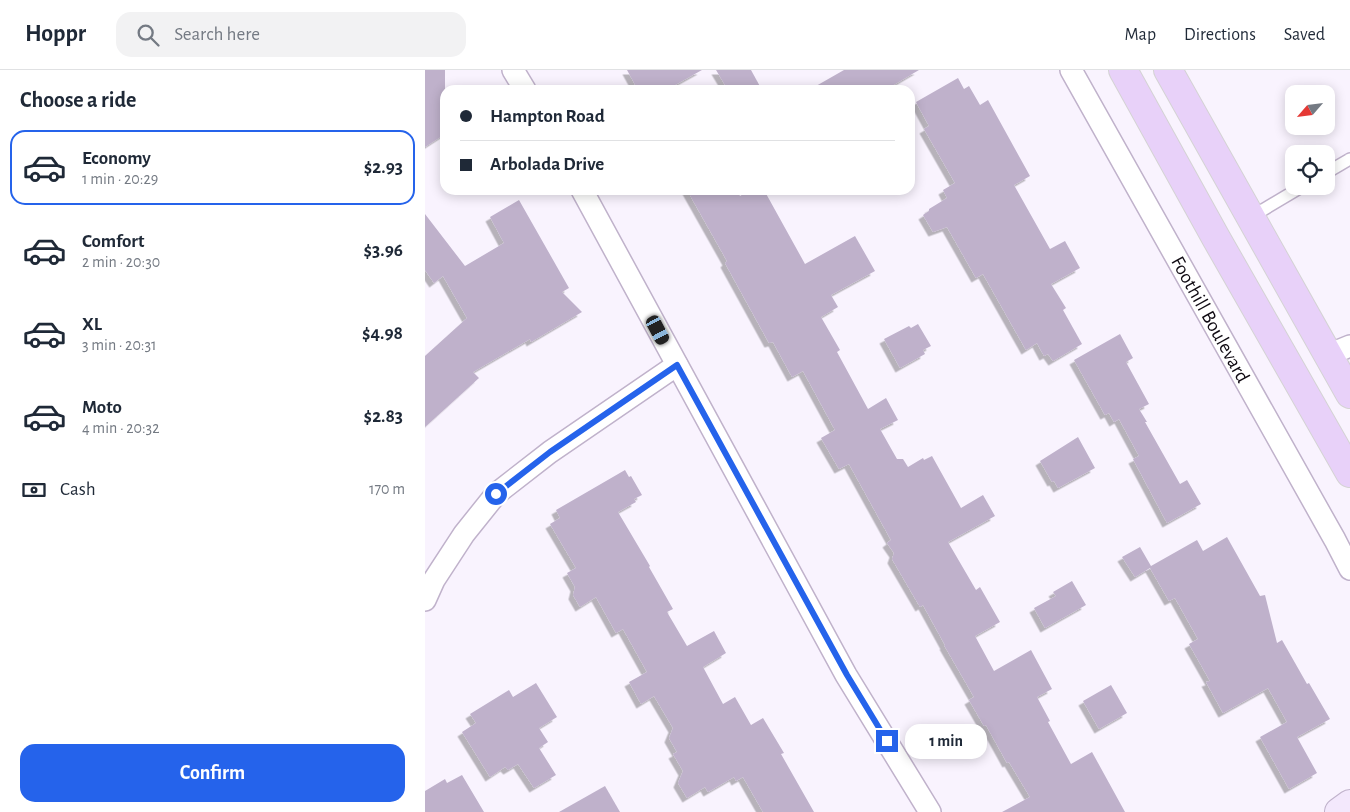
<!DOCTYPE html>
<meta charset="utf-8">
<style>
:root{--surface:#fff;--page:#f2f2f3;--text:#1f2937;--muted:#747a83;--line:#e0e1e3;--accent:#2563eb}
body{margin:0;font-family:"Alegreya Sans",sans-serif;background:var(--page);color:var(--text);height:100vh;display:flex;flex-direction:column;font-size:19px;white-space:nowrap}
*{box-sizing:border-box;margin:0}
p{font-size:16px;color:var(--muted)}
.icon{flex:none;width:28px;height:28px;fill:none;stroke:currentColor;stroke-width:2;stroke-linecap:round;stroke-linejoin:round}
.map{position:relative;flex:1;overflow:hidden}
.panel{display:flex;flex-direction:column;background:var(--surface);width:425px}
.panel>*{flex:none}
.hud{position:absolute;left:15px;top:15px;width:475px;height:110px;border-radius:15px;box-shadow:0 2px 12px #0003;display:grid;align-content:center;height:110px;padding:0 20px;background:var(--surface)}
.needle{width:32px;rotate:242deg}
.fabs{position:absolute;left:860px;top:15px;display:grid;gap:10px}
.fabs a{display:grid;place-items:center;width:50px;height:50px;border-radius:10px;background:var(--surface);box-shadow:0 2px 12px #0003;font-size:25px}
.end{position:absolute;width:22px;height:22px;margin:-11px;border:6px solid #2563eb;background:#fff;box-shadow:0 0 0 2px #fff}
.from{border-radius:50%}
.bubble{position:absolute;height:35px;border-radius:15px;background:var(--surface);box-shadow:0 2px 12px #0003;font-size:16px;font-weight:700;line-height:35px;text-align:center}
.car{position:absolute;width:15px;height:30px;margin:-15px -8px;border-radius:6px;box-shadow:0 0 4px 1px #0007;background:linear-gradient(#222 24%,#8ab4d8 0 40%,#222 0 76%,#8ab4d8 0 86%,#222 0)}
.hud b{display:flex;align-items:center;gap:18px;height:48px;font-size:19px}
.hud b+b{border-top:1px solid var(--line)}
.hud i{width:12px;height:12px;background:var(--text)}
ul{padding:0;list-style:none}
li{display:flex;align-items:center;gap:15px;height:75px;margin:0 10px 8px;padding:0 10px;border:2px solid transparent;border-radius:15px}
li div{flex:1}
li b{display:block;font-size:19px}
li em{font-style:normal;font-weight:700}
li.on{border-color:var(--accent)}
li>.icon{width:45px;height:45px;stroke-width:1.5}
h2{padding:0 20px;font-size:22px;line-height:60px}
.pay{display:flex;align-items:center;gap:12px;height:55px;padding:0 20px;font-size:19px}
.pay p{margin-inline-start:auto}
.button{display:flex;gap:10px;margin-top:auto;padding:10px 20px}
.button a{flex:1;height:58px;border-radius:15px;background:var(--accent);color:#fff;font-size:20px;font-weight:700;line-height:58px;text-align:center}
header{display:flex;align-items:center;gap:30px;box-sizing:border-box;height:70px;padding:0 25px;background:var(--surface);border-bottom:1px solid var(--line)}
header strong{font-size:24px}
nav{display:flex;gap:28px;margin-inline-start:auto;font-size:18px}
.search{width:350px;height:45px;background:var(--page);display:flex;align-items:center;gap:12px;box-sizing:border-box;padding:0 18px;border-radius:15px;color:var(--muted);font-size:19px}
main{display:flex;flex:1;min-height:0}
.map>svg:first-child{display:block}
.building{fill:#bfb1cb;filter:url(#shadow)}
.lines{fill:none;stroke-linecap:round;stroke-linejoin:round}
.lane-casing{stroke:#c0b2cb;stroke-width:14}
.street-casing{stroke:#c0b2cb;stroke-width:24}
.secondary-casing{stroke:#c0b2cb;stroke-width:30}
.primary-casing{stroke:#d4d3d4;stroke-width:30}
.lane{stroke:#fff;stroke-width:11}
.street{stroke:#fff;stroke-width:21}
.secondary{stroke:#f3e8fc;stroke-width:28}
.primary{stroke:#e8d1f9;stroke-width:28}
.route{stroke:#2563eb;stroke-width:6}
.labels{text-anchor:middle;stroke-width:4;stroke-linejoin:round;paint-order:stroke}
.street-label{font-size:20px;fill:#0f0a12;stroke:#fff}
</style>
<header>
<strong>Hoppr</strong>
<div class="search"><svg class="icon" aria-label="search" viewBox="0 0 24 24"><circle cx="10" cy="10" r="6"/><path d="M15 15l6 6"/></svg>Search here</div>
<nav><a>Map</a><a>Directions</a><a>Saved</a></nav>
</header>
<main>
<section class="panel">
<h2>Choose a ride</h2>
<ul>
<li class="on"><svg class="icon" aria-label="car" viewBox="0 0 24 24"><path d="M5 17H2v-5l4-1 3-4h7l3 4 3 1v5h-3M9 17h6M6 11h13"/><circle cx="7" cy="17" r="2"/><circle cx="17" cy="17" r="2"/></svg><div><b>Economy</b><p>1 min · 20:29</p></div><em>$2.93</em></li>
<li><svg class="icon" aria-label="car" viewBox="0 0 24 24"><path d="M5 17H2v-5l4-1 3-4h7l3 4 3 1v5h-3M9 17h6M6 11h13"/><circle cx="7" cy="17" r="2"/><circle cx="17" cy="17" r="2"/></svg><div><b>Comfort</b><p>2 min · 20:30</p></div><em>$3.96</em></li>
<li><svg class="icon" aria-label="car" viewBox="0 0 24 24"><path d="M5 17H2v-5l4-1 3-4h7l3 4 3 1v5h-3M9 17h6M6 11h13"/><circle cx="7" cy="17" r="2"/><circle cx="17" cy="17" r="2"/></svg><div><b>XL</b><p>3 min · 20:31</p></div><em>$4.98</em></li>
<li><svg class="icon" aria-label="car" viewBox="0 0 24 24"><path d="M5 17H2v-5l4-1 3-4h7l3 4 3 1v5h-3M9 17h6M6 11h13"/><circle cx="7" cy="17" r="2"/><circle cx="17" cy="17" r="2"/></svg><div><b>Moto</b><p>4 min · 20:32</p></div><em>$2.83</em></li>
</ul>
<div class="pay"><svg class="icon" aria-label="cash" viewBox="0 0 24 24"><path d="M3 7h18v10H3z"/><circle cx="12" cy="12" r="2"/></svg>Cash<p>170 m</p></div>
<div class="button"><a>Confirm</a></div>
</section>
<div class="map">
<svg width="925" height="742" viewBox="0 0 925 742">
<defs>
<filter id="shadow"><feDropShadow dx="-4.5" dy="4.5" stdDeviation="0" flood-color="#0004"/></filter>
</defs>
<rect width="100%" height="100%" fill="#f9f3fe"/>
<g class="building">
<path d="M0 0H20V64L0 77Z"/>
<path d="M202 0H277L241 20H213Z"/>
<path d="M291 0H326L337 20H303Z"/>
<path d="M419 0H494L460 20H384Z"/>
<path d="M533 8 539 19 544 16 555 35 563 30 605 106 589 115 625 179 640 171 655 198 626 214 641 238 638 240 657 274 628 291 623 284 619 286 612 273 601 280 558 204 551 208 522 157 508 162 498 145 504 141V139L522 128 518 120 530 113 499 59 504 56 491 32Z"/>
<path d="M262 120H312L315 126 325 120H339L380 194 430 166 450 201 406 225 413 237 396 247 415 280 412 282 443 339 461 328 473 350 455 359 472 389H478L483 397 498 388 499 390 507 386 536 438 558 425 570 446 523 472 551 520 555 517 575 552 550 566 569 601 606 580 627 619 612 627 625 651 623 652 646 694 667 682 700 742H577L605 727 584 692 582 693 561 655 559 656 544 630 549 627 519 575H520L498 535 495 537 467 489 469 483 462 473 466 470 424 394 414 399 396 368 410 360 378 301 367 307 348 272 344 273 300 193 302 191Z"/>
<path d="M94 130 144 218 137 222 157 242 106 272 105 269 48 302 54 308 0 357V286L42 248 18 206 9 213 0 200V144L40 196 79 173 65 147Z"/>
<path d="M493 254 506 276 498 280 500 284 475 298 459 269 484 256 486 258Z"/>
<path d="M695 264 708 288 701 292 724 334 714 339 722 352H720L755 414 762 410 776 434 742 453 708 389 714 386 694 349 689 352 684 343 680 345 649 290Z"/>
<path d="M653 367 670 398 633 418 629 411 627 412 615 391Z"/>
<path d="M200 400 204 407 206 406 217 425 209 429 211 432 193 442 225 496 224 497 248 539 242 542 262 576 289 561 301 583 278 597 298 634 310 627 326 655 338 648 359 683 356 684 389 742H338L318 707 311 711 309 707 283 722 280 717 262 728 253 713 258 701 248 684 252 682 244 668 248 658 229 626 216 634 204 612 222 602 198 559 191 563 171 527 155 537 148 525 150 517 142 503 151 498 125 454 135 448 131 440Z"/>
<path d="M802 467 835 526 840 525 852 573 857 570 882 614 884 613 905 649 872 667 892 703 864 719 835 667 862 652 843 618 798 643 781 612 785 611 764 574 773 569 750 528 744 531 725 498 710 507 697 487 715 477 726 496 772 470 778 481Z"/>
<path d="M647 511 661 535 620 558 609 538 631 526 628 522Z"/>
<path d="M111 613 132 647 114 658 123 672 114 678 131 705 109 718 93 694 83 700 80 697 65 707 37 662 51 653 45 644 84 620 88 627Z"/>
<path d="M686 615 702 643 674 659 658 631Z"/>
<path d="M37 705 59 742H0V721L20 709 22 713Z"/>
<path d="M180 716 195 742H134Z"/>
</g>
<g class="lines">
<defs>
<g id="lane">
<path d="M901 103 925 89"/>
<path d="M826 147 878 116"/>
</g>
<g id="street">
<path d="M88 0 100 20"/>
<path d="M646 0 910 470 925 499"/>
<path d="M157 120 421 605 505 742"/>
<path d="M903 285 925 276"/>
<path d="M0 530 9 510 39 464 71 424 125 382 252 295"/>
</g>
<path id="secondary" d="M914 742 925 734"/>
<g id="primary">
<path d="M698 0 791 168 925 403"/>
<path d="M743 0 925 324"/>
</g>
</defs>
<use href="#lane" class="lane-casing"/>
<use href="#street" class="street-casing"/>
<use href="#secondary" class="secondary-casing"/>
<use href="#primary" class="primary-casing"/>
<use href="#lane" class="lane"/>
<use href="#street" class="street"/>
<use href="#secondary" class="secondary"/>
<use href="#primary" class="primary"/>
</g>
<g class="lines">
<path class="route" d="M71 424 125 382 252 295 422 605 462 671"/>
</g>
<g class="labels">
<g class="street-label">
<text transform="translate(786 249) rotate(61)" y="7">Foothill Boulevard</text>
</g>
</g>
</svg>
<div class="fabs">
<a><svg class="needle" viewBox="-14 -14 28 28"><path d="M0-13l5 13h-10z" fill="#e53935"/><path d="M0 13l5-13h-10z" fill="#747a83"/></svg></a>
<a><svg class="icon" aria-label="locate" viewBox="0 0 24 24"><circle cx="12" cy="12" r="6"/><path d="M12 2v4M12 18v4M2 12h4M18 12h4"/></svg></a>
</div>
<i class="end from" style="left:71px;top:424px"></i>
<i class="end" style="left:462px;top:671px"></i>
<div class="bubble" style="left:480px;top:654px;width:82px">1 min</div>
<i class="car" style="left:233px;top:260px;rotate:152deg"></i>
<div class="hud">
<b><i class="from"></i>Hampton Road</b>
<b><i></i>Arbolada Drive</b>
</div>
</div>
</main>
